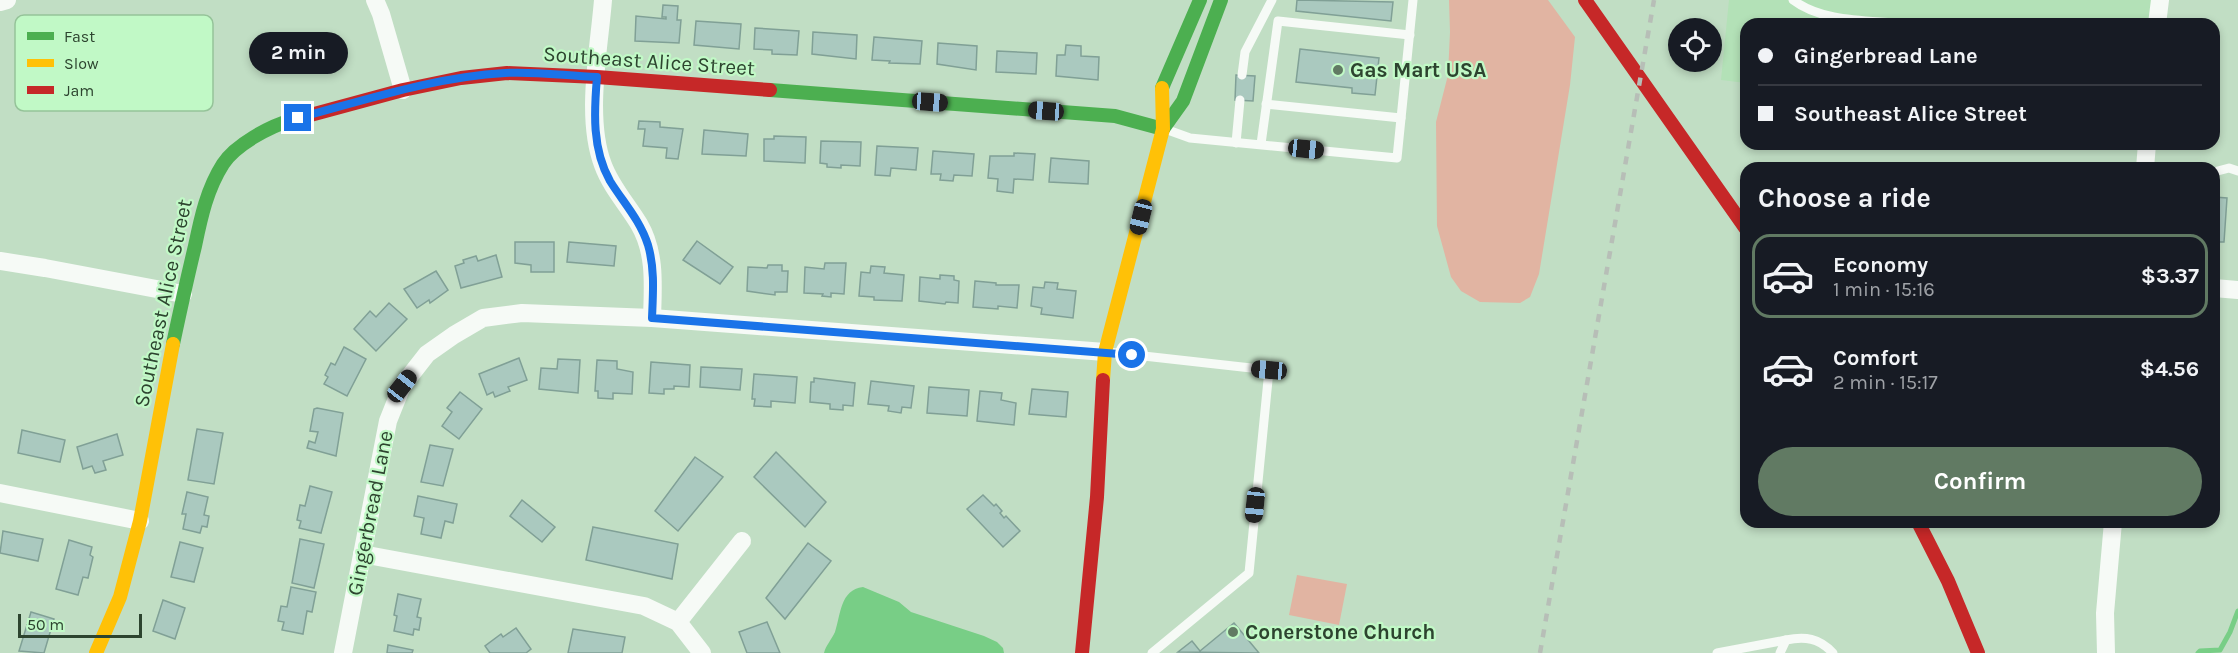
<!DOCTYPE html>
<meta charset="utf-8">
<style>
:root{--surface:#171b24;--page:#20242c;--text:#f1f3f6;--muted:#9ea1a6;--line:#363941;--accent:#617a63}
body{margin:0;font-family:Karla,sans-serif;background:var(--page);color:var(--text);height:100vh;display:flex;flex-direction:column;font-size:22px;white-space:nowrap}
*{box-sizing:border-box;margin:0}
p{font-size:20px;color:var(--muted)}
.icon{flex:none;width:33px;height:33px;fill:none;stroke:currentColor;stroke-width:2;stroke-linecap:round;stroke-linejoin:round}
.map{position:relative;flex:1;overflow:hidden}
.side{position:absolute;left:1740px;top:162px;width:480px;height:366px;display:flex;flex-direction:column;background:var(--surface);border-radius:18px;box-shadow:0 3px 9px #0003}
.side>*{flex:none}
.banner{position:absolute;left:1740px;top:18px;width:480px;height:132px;border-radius:18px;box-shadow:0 3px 9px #0003;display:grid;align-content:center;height:132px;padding:0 18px;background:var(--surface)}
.tools{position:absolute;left:1668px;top:18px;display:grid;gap:12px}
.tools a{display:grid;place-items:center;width:54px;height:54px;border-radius:50%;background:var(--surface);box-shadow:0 3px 9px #0003;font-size:30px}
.scale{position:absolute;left:18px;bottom:15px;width:124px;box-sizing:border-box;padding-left:6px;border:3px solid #2d442f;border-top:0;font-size:16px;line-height:21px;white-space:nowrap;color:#2d442f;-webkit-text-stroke:4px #c1f9c6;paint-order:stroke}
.end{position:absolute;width:27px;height:27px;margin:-14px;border:8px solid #1a73e8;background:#fff;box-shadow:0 0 0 3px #fff}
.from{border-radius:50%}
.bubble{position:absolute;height:42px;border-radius:21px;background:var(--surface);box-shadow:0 3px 9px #0003;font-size:20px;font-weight:700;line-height:42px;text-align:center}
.car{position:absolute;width:18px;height:36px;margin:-18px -9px;border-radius:8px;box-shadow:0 0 4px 2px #0007;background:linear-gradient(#222 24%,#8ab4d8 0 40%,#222 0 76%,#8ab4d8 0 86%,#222 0)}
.banner b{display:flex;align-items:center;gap:21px;height:57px;font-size:22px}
.banner b+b{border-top:2px solid var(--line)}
.banner i{width:15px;height:15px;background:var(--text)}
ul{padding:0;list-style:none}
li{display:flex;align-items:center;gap:18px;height:84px;margin:0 12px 9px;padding:0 6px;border:3px solid transparent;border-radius:18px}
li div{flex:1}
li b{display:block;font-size:22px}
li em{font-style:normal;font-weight:700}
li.current{border-color:var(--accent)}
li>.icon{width:54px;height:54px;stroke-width:1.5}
h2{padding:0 18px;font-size:27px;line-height:72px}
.cta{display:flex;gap:12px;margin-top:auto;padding:12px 18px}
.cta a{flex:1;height:69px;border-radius:36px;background:var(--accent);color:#fff;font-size:24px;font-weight:700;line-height:69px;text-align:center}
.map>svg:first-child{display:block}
.built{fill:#b3e1b7}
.green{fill:#e1b4a2}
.water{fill:#78ce86}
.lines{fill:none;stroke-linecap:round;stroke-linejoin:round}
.stream{stroke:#78ce86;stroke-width:5}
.building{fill:#aac9bf;stroke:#80a096;stroke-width:1.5}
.lane{stroke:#f6faf6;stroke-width:9}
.street{stroke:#f6faf6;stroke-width:18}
.fast{stroke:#4caf50;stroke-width:14}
.slow{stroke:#ffc107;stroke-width:14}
.jam{stroke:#c62828;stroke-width:14}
.rail{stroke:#b7beb7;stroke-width:4.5;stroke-dasharray:8 8;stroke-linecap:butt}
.route{stroke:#1a73e8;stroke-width:8}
.poi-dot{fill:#617a63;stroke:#c1f9c6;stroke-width:2}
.labels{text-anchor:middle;stroke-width:4.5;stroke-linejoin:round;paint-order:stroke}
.street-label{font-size:21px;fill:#2d442f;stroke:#c1f9c6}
.poi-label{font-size:21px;font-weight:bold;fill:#2d442f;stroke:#c1f9c6;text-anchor:start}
.key{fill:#c1f9c6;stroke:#95c399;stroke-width:1.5}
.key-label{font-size:16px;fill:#2d442f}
</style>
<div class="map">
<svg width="2238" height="653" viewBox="0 0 2238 653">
<rect width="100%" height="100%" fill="#c1dec4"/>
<path class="built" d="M1729 0H2160L2157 24H1746V83L1721 80Z"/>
<g class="green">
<path d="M1449 0H1548L1575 37 1570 85 1539 274 1530 297 1520 303 1480 302 1461 291 1451 277 1437 226 1436 122 1448 75 1450 32Z"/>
<path d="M1297 575 1347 584 1339 625 1289 615Z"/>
</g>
<path class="water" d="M863 587 899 602 911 612 984 636 997 642 1003 648 1004 653H824C826 645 832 639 835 632 841 614 840 590 863 587Z"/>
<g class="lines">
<path class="stream" d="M2198 653 2200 651 2220 650 2230 632 2238 611"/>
</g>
<g class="building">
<path d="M1297 0 1393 2 1391 21 1296 11Z"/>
<path d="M663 5 678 6 677 20H681L679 43 635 41 636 16 666 19V17H662Z"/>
<path d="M696 21 741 24 739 49 694 45Z"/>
<path d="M755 28 799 31 797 55 772 54V50L754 49Z"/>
<path d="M813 32 857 35 856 59 812 54Z"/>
<path d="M874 37 922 41 920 64 889 63 890 61 872 60Z"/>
<path d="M938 43 977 46 976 70 937 64Z"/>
<path d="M1066 45 1081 46V56L1099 57 1098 80 1056 76 1057 55H1065Z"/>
<path d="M1300 49 1379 58 1375 95 1352 93V88L1296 82Z"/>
<path d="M997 51 1037 53 1036 74 996 72Z"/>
<path d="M1236 75 1255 76 1253 101 1235 100Z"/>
<path d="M639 121 660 122V127L683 129 678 159 666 158 667 148 643 146 645 129H638Z"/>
<path d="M704 130 748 134 746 156 702 154Z"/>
<path d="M774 136 806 137 805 163 764 161V139H774Z"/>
<path d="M821 141 861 142 860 166 841 165V168L827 167V164L820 163Z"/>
<path d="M877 146 918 148 916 170 891 168 890 176 875 175Z"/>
<path d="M933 151 974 154 972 176 954 175 953 181 940 180 941 174H931Z"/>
<path d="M1014 153 1035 154 1033 180 1014 179 1013 193 997 191 998 179 988 178 990 156H1014Z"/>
<path d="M1051 158 1089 161 1088 184 1049 182Z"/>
<path d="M2214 197 2227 198 2224 242H2214Z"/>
<path d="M697 241 733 267 720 284 683 260Z"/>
<path d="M515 242H554V272H531V265L515 263Z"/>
<path d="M569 242 616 246 614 266 567 262Z"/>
<path d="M496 255 502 277 461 288 455 266 464 263 463 260 476 256 478 261Z"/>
<path d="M825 263H846L844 294 831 293V297L822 296 823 294 804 293 805 267 824 269Z"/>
<path d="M768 265H782V271H788L787 292H775V295L747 291 748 267 767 268Z"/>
<path d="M871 266 885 267 884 273 904 275 902 301 874 300V297L859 296 861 272 870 273Z"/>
<path d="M436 271 448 290 430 303 429 300 417 308 404 289Z"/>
<path d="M940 275 954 276V280L959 281 958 303 946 302 945 304 919 301 920 277 940 279Z"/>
<path d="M975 281 996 283V285H1019L1017 308 998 306V309L973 307Z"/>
<path d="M1045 282 1058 283 1057 289 1076 291 1073 318 1041 314 1042 308 1031 306 1033 287 1044 288Z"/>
<path d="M389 303 407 319 376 351 354 329 370 311 376 317Z"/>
<path d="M344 347 366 359 347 396 324 384 328 377 325 375 331 363 335 365Z"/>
<path d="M519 358 527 380 508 387 510 391 495 397 493 392 487 395 479 374Z"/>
<path d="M558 359 580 360 578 393 539 389 541 368 557 369Z"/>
<path d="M597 360 617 361V369L633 372 632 394 613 393V399L598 398V391H595Z"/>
<path d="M651 362 690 365 689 387 674 386V389H664V394L649 393Z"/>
<path d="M701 367 742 369 740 390 700 387Z"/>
<path d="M754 374 797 377 795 403 771 401V407L754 406 755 399H752Z"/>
<path d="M814 378 855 383 853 406 843 405V410L830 409V404L810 402 811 382H814Z"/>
<path d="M871 381 914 386 911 408 902 407 901 413 888 411 889 406 868 404Z"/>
<path d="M929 387 969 390 967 416 927 413Z"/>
<path d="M1032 389 1068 392 1066 417 1029 414Z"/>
<path d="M980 391 1002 393 1001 400 1016 403 1014 425 977 421Z"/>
<path d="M460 392 482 409 459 439 442 426 452 412 447 408Z"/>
<path d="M317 408 343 413 336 456 307 448 309 441 315 443 318 432 310 431 314 409Z"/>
<path d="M197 429 223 433 214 484 188 480Z"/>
<path d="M22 430 65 440 60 462 18 453Z"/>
<path d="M117 434 123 455 103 461 106 470 95 473 92 466 83 469 77 447Z"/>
<path d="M430 445 453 449 443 486 421 482Z"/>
<path d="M776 452 826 502 805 527 754 477Z"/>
<path d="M695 457 723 477 678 531 655 511Z"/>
<path d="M310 486 332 492 321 533 299 528 301 521 297 520 300 505 305 506Z"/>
<path d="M187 492 208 497 204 515 209 516 207 527 202 526 200 533 183 529 186 514H182Z"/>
<path d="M983 495 994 506 996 504 1002 511 1000 513 1004 518 1006 516 1020 531 1003 547 967 509Z"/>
<path d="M418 496 457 504 453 523 445 521 441 538 421 534 424 518 414 516Z"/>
<path d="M522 500 555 527 542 542 510 516Z"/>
<path d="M593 527 678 544 672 579 586 560Z"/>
<path d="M3 531 43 539 38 561 0 553Z"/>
<path d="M300 539 324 544 314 588 292 583Z"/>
<path d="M69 540 92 547 90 555 93 557 88 578 83 577 78 595 56 589Z"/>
<path d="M180 542 203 548 194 582 171 577Z"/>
<path d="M808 543 831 561 785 619 766 598Z"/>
<path d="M291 587 316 592 312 612 307 611 303 634 282 630 284 622 278 621 281 606 287 607Z"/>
<path d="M398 594 421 599 417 617 421 618 419 630 414 629 413 635 394 631 397 616 394 615Z"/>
<path d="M163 600 185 608 175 639 153 631Z"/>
<path d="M31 612 54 619 44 653 19 651Z"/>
<path d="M767 622 780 653H747L739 632Z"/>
<path d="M1234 623 1259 653 1178 652 1192 641 1200 651Z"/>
<path d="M516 628 531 649 526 653H490L485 646 501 634 503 637Z"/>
<path d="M573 629 625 637 622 653H568Z"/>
<path d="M388 645 413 650 412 653H387Z"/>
</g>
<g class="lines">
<g class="lane">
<path d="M1793 0C1823 23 1869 20 1905 24"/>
<path d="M1242 75 1245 52 1272 0"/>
<path d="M1266 104 1401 118"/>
<path d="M1165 129 1190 138 1397 158 1413 0"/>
<path d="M1236 143 1240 100"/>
<path d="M1261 144 1278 21 1410 35"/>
<path d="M2214 172 2229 168 2238 171"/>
<path d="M1108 352 1269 370 1249 573 1152 653"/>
<path d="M1717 653 1786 640"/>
<path d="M1780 653 1786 640C1805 636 1819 638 1833 653"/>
</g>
<g class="street">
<path d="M375 0 381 14 403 90"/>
<path d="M603 0C599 50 585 118 603 165 611 187 627 204 639 224 656 253 653 286 652 318"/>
<path d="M0 2 7 0"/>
<path d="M2157 24 2160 0"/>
<path d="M2145 168 2147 144"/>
<path d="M0 261 45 268 183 294"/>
<path d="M2214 288 2238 290"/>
<path d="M0 493 140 521"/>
<path d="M362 554 644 606 678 622 702 653"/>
<path d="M678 622 742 541"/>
<path d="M343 653 388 421 402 386 427 354 454 335 483 318 522 313 652 318 1105 352"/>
<path d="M2106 653 2105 613 2113 522"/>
</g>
<g class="fast">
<path d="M1162 88 1200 0"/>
<path d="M770 90 1115 116 1163 129"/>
<path d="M1163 129 1183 101 1221 0"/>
<path d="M173 344C180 311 187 279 195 246 201 217 207 189 223 164 235 145 270 126 292 120"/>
</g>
<g class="slow">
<path d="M1103 380 1105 352 1163 129 1162 88"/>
<path d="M96 653 120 597 140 521 173 344"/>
</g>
<g class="jam">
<path d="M1585 0 1746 229"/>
<path d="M292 120 403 90 461 78 507 73 597 77 770 90"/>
<path d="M1918 522 1948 581 1978 653"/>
<path d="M1082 653 1097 497 1103 380"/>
</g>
<path class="rail" d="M1540 653 1654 0"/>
</g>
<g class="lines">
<path class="route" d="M298 118C366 100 434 77 505 73 535 71 566 76 597 77 594 112 592 149 610 181 623 202 640 220 648 245 655 269 653 293 652 318L1132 355"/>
</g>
<g class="poi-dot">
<circle cx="1338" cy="70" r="6"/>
<circle cx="1233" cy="632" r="6"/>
</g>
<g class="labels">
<g class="street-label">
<text transform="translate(649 61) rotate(4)" y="7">Southeast Alice Street</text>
<text transform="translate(163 303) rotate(-78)" y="7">Southeast Alice Street</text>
<text transform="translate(370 513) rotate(-79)" y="7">Gingerbread Lane</text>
</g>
<g class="poi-label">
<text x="1350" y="77">Gas Mart USA</text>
<text x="1245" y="639">Conerstone Church</text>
</g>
</g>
<rect x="15" y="15" width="198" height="96" rx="9" class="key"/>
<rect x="27" y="32" width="27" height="8" fill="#4caf50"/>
<rect x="27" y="59" width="27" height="8" fill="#ffc107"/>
<rect x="27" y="86" width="27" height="8" fill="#c62828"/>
<g class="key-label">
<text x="64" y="42">Fast</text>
<text x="64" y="69">Slow</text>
<text x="64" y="96">Jam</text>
</g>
</svg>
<div class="tools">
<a><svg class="icon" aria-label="locate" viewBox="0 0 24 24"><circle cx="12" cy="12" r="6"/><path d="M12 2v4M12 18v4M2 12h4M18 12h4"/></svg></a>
</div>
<div class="scale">50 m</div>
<i class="end from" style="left:1132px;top:355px"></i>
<i class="end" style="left:298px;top:118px"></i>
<div class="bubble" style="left:249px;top:32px;width:99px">2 min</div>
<i class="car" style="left:930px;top:102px;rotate:94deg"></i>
<i class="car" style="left:1046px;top:111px;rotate:274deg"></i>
<i class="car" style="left:1306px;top:149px;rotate:96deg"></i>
<i class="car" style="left:1141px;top:217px;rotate:194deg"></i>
<i class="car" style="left:1269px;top:370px;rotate:275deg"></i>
<i class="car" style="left:402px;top:386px;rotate:38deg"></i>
<i class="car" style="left:1255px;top:505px;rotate:186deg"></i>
<div class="banner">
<b><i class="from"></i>Gingerbread Lane</b>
<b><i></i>Southeast Alice Street</b>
</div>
<section class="side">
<h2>Choose a ride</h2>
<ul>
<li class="current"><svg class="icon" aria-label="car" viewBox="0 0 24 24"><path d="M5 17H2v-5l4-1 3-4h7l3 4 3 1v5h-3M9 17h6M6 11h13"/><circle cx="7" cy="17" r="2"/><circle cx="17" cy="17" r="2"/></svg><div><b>Economy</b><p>1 min · 15:16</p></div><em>$3.37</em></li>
<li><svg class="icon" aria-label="car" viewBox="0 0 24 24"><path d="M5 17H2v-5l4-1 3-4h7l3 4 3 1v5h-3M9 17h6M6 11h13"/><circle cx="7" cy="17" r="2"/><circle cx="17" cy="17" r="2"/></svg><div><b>Comfort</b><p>2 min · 15:17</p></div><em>$4.56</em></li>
</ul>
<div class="cta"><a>Confirm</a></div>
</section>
</div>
